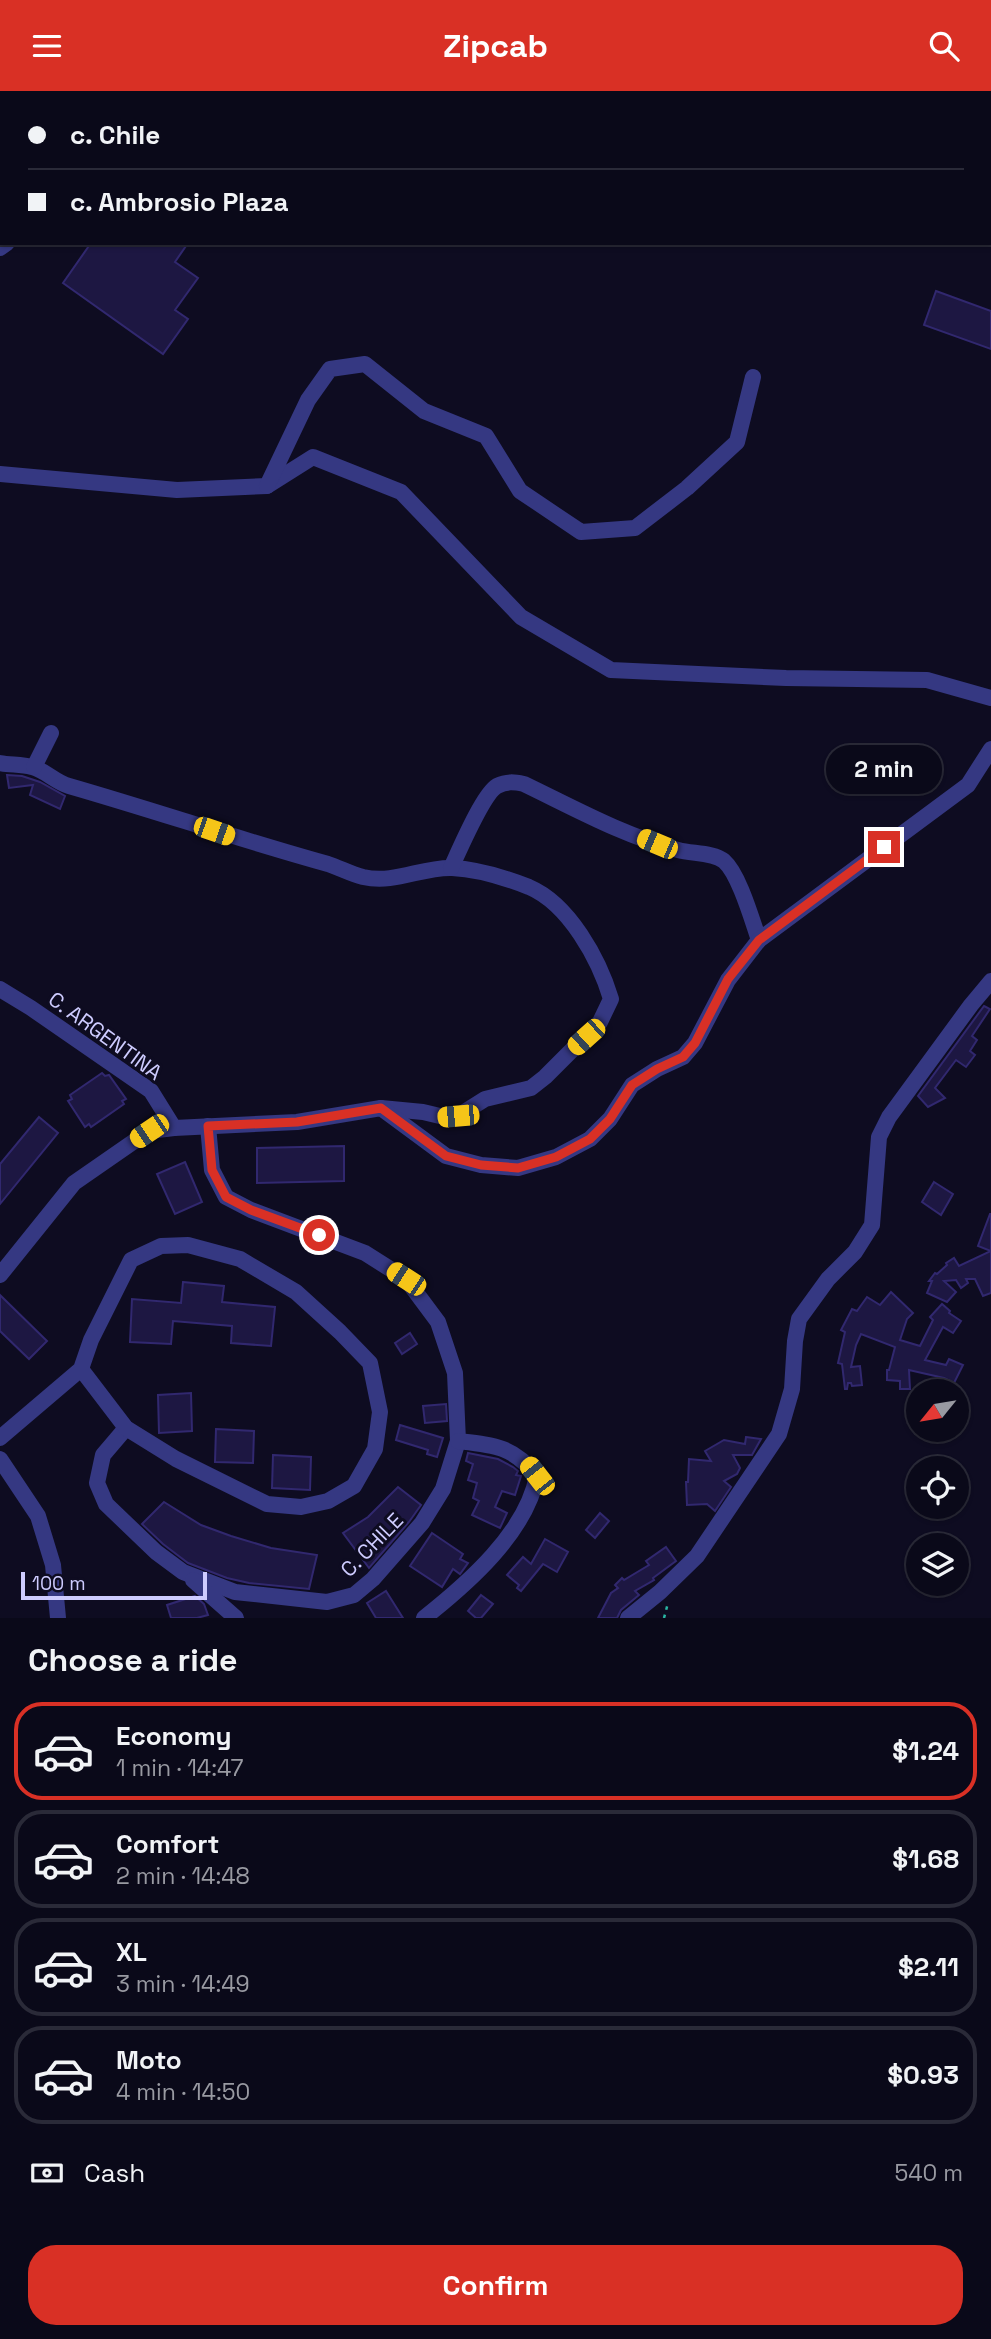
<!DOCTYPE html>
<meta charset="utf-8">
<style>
:root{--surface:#0a0919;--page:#181726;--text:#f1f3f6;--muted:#999aa2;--line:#2a2a38;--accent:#d93025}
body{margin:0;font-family:"Space Grotesk",sans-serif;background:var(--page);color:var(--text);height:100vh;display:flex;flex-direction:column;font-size:26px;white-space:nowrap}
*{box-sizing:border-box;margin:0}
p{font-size:23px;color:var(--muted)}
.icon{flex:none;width:38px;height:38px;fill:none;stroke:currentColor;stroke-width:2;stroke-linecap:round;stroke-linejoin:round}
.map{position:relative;height:1527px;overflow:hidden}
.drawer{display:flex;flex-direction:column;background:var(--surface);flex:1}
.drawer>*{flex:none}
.guide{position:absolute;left:0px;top:0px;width:992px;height:154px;box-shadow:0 2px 5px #0004,0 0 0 2px var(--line);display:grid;align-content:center;height:154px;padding:0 28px;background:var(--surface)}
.needle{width:46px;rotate:240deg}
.fabs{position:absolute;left:906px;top:1288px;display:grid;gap:14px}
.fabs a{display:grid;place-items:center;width:63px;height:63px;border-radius:50%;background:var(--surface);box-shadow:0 2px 5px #0004,0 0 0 2px var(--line);font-size:35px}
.scale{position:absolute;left:21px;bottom:18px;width:186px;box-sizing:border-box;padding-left:7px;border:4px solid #ceccff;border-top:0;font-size:19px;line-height:24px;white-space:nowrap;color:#ceccff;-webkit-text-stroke:5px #0e0c21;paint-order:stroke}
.end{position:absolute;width:32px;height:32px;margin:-16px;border:9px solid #d93025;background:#fff;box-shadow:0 0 0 4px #fff}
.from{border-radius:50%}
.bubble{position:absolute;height:49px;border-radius:24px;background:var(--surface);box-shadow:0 2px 5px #0004,0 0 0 2px var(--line);font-size:23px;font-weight:700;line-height:49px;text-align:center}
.car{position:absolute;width:21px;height:42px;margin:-21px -10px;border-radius:9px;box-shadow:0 0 5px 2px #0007;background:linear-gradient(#f5c518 24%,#345 0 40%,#f5c518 0 76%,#345 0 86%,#f5c518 0)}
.guide b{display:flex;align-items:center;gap:24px;height:66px;font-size:26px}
.guide b+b{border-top:2px solid var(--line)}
.guide i{width:18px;height:18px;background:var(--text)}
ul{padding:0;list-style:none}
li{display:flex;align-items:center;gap:21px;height:98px;margin:0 14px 10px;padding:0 14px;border:4px solid var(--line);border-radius:28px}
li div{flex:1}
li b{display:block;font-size:26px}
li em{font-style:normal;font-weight:700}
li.current{border-color:var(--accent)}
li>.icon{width:63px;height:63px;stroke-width:1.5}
h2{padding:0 28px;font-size:32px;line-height:84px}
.pay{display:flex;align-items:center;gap:18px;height:77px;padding:0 28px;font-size:26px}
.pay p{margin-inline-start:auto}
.button{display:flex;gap:14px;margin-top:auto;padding:14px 28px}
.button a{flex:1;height:80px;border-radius:28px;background:var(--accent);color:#fff;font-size:28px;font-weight:700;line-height:80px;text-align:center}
header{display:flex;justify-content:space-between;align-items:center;height:91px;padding:0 28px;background:var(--accent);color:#fff;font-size:32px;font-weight:700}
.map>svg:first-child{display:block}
.building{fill:#1d1742;stroke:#31286f;stroke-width:2}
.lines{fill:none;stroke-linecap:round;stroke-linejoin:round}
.path{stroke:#29b6a3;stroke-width:2.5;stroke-dasharray:3.5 5;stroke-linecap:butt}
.minor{stroke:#353882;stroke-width:16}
.route{stroke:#d93025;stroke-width:9}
.labels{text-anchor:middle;stroke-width:6;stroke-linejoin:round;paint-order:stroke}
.street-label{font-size:21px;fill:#ceccff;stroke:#0e0c21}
</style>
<header><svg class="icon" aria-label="menu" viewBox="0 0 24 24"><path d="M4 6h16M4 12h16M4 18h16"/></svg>Zipcab<svg class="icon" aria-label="search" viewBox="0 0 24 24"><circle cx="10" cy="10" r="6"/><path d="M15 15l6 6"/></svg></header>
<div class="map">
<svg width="991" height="1527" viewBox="0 0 991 1527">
<rect width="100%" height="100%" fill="#0e0c21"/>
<g class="building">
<path d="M91 152H188L175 171 198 187 175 219 188 228 163 263 63 192Z"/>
<path d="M936 200 991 220V258L924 234Z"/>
<path d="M7 684 22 685 40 691 65 705 60 718 30 704 33 694 9 697Z"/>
<path d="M984 915 990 918 972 945 977 949 970 960 975 964 966 976 956 969 935 997 945 1007 928 1016 918 1005Z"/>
<path d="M102 982 105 985 109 984 126 1008 122 1010 124 1013 91 1036 89 1033 85 1036 68 1010 72 1008 70 1004Z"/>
<path d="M39 1026 58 1042 0 1113V1073Z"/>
<path d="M344 1055V1090L257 1092V1057Z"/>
<path d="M185 1071 202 1111 175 1123 157 1083Z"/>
<path d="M934 1091 953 1103 941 1124 922 1111Z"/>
<path d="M990 1123H991V1202L983 1205 975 1188H966L968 1192 961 1197 956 1189 944 1190 956 1201 947 1211 927 1202 932 1190H929L935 1182 937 1183 947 1174 946 1172 954 1167 959 1175 991 1160 978 1155Z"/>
<path d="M183 1191 224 1195 222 1211 275 1216 271 1255 231 1252 232 1235 173 1230 171 1253 130 1251 132 1208 181 1212Z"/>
<path d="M891 1201 913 1222 907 1228 900 1249 920 1255 933 1229 930 1226 942 1213 950 1220 949 1222 961 1230 953 1242 943 1236 925 1269 946 1274 949 1268 963 1274 954 1292 944 1287 909 1279 910 1298H900V1290L887 1289V1279H889L895 1256 861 1243 856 1254 851 1276 860 1275 862 1294 852 1295 851 1292H848L847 1298H845L842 1273 838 1272 845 1241 841 1239 852 1218 857 1220 867 1206 880 1214Z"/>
<path d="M0 1204 47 1250 29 1268 0 1240Z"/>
<path d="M410 1242 417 1253 402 1263 395 1252Z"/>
<path d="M191 1302 192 1340 159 1342 158 1304Z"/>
<path d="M446 1313 447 1330 425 1332 423 1315Z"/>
<path d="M400 1334 443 1347 437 1366 427 1363 428 1359 396 1349Z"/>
<path d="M216 1338 254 1340 253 1372 215 1371Z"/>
<path d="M746 1346 761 1348 752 1364H733L740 1377 737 1383 724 1390 731 1396 715 1420 707 1413 687 1414 686 1391H688L689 1368 711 1370 705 1360 724 1349 745 1353Z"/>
<path d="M468 1362 498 1368 513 1376 518 1380 516 1384 521 1385 515 1404 502 1400 495 1416 507 1422 500 1437 472 1424 479 1410 473 1407 477 1392 468 1389 473 1373 466 1370Z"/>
<path d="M273 1364 311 1366 310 1399 272 1397Z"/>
<path d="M398 1396 421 1414 409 1431 369 1477 343 1442 368 1426Z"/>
<path d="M164 1411 201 1434 231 1445 271 1457 317 1464 309 1498 249 1492 227 1487 188 1472 163 1453 142 1433Z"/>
<path d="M600 1422 609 1430 595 1447 586 1439Z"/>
<path d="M432 1442 463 1463 460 1468 468 1472 460 1483 453 1478 442 1496 410 1475Z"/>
<path d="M545 1448 568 1461 557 1481 543 1473 521 1500 517 1497 519 1494 507 1484 523 1466 531 1473Z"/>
<path d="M666 1456 676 1470 653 1487 654 1489 635 1500 639 1504 621 1519 617 1527H598L611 1502 618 1497 615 1494 622 1487 624 1489 649 1474 646 1470Z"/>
<path d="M386 1500 403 1527H376L367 1512Z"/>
<path d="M481 1504 493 1513 481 1527H476L468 1520Z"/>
<path d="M195 1505 204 1513 208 1524 197 1527H171L167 1514Z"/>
</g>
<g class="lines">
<path class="path" d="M664 1527 668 1512"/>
<g class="minor">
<path d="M60 2 61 0"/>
<path d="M134 2 135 0"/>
<path d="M990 43H991"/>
<path d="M0 107 2 103"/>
<path d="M0 157 7 152"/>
<path d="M0 383 177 399 267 395 313 366 401 401 521 526 611 579 786 587 927 589 991 607"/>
<path d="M267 395 308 309 330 278 365 273 424 320 486 345 520 400 581 441 635 437 687 397 737 351 753 286"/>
<path d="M0 672C10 674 22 673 32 676 45 679 55 691 69 695 156 720 241 749 328 773 340 777 351 783 363 786 396 793 421 776 452 777 476 778 506 787 529 796 569 813 599 868 611 908L600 931 545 986 531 997 485 1008 458 1025 444 1026 423 1021 381 1017"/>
<path d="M34 676 51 642"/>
<path d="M451 777C459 760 483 703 497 695 507 690 514 691 524 693 574 717 624 745 678 759 692 763 713 761 724 770 739 783 752 829 759 849"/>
<path d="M0 898 31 917 151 1000 174 1037"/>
<path d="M0 1184 74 1092 149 1040 174 1037 297 1031 381 1017 446 1065 481 1074 518 1077 556 1066 590 1048 610 1028 632 994 657 978 683 966 695 952 728 889 759 849 968 694 991 658"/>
<path d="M126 1337 103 1364 97 1392 106 1413 156 1461 183 1481 235 1501 327 1511 354 1504 373 1488 422 1432 443 1398 458 1350 455 1282 438 1231 406 1188 365 1162 251 1119 226 1106 212 1079 208 1035"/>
<path d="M0 1347 81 1278 91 1249 131 1169 161 1155 188 1154 240 1168 296 1201 340 1241 370 1272 380 1321 375 1358 354 1395 328 1410 301 1416 267 1413 176 1368 126 1337 81 1278"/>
<path d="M0 1368 38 1425 53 1474 58 1527"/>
<path d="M193 1489 236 1527"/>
<path d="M424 1527C467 1493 526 1442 537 1385 513 1355 494 1354 458 1350"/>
<path d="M628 1527 660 1501 697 1465 779 1343 792 1298 795 1250 799 1228 828 1188 855 1161 872 1134 879 1046 889 1026 971 914 991 890"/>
</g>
</g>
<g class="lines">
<path class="route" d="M319 1144 251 1119 226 1106 212 1079 208 1035 297 1031 381 1017 446 1065 481 1074 518 1077 556 1066 590 1048 610 1028 632 994 657 978 683 966 695 952 728 888 759 849 884 756"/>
</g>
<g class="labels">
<g class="street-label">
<text transform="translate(105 945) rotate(36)" y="7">C. ARGENTINA</text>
<text transform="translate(372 1454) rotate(-46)" y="7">C. CHILE</text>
</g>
</g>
</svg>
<div class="fabs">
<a><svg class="needle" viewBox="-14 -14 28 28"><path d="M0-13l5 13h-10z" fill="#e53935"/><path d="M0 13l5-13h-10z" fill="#999aa2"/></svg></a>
<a><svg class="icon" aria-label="locate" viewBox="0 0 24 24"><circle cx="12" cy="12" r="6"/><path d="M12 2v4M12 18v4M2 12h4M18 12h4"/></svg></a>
<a><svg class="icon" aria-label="layers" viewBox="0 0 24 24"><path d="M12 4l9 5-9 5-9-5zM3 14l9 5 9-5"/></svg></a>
</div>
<div class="scale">100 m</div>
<i class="end from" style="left:319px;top:1144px"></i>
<i class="end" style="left:884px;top:756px"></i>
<div class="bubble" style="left:826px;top:654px;width:116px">2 min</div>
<i class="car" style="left:214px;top:740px;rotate:109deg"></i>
<i class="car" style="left:657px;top:753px;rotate:293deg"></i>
<i class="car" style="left:586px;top:946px;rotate:228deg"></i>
<i class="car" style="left:458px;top:1025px;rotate:265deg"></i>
<i class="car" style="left:149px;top:1040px;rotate:236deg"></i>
<i class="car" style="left:406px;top:1188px;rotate:303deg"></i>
<i class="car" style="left:537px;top:1385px;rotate:322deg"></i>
<div class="guide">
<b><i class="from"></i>c. Chile</b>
<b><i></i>c. Ambrosio Plaza</b>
</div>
</div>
<section class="drawer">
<h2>Choose a ride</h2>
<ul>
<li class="current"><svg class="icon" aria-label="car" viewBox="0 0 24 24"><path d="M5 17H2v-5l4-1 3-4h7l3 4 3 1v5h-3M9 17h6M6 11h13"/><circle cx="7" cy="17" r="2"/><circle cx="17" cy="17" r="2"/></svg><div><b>Economy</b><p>1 min · 14:47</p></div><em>$1.24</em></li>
<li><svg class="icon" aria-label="car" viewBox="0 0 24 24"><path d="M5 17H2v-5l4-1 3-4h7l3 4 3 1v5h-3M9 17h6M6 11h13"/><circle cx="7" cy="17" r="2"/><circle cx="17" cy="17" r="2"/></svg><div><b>Comfort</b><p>2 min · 14:48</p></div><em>$1.68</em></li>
<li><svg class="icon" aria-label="car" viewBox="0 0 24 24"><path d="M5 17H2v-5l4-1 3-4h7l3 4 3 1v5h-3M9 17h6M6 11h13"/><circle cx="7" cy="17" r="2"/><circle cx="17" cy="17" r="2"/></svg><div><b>XL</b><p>3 min · 14:49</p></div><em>$2.11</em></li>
<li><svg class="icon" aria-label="car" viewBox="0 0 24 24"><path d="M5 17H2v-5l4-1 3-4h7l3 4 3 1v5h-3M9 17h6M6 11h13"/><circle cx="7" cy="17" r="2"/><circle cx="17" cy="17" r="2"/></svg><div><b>Moto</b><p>4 min · 14:50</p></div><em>$0.93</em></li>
</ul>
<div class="pay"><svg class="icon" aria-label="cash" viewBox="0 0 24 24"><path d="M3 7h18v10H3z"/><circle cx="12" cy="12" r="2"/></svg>Cash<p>540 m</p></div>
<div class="button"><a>Confirm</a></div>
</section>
